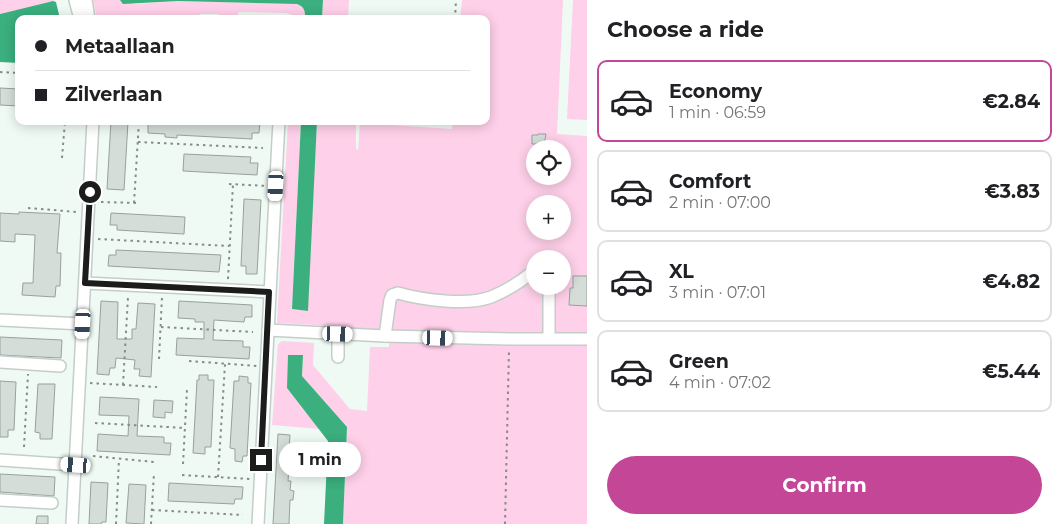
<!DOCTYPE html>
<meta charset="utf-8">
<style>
:root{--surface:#fff;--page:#f6f6f6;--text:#202124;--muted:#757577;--line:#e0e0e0;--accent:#c44797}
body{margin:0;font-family:Montserrat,sans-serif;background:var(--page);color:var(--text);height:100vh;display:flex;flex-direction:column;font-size:19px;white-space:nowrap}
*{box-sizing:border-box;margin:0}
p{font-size:16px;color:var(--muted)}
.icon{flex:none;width:28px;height:28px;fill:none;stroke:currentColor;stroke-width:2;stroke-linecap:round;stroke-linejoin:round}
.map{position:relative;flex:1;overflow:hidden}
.sheet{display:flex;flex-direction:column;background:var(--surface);width:475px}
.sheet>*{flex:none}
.hud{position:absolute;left:15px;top:15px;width:475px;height:110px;border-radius:10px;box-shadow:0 2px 12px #0003;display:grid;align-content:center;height:110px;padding:0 20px;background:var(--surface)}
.tools{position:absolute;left:526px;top:140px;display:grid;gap:10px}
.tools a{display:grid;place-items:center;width:45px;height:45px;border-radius:50%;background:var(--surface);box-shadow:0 2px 12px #0003;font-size:25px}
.end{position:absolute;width:22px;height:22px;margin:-11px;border:6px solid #1a1d1c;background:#fff;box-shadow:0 0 0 2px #fff}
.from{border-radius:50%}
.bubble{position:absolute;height:35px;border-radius:18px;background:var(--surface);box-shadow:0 2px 12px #0003;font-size:16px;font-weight:700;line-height:35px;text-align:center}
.car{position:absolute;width:15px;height:30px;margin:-15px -8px;border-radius:6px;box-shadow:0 0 4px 1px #0007;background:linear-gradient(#fff 24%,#345 0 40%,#fff 0 76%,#345 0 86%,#fff 0)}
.hud b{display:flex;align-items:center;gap:18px;height:48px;font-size:19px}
.hud b+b{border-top:1px solid var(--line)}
.hud i{width:12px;height:12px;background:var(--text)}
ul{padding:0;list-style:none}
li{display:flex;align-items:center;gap:15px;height:82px;margin:0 10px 8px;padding:0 10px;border:2px solid var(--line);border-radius:10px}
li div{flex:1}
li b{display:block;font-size:19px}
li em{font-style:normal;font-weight:700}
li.on{border-color:var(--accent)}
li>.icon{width:45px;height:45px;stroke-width:1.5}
h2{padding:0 20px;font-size:22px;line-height:60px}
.primary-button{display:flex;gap:10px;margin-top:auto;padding:10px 20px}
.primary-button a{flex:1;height:58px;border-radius:30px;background:var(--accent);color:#fff;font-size:20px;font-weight:700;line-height:58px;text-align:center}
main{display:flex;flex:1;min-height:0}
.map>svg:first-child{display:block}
.green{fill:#fed0e9;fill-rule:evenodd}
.water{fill:#3baf7e}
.building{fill:#d4ddd8;stroke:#98a19c}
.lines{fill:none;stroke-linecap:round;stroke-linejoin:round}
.minor-casing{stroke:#c4cec8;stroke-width:14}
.path{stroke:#868c89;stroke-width:2;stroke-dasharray:2.5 4;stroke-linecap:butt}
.minor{stroke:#fff;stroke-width:11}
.route{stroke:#1a1d1c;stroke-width:6}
</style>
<main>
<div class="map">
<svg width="587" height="524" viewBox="0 0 587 524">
<rect width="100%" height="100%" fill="#f0faf4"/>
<g class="green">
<path d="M0 0H56L0 14Z"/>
<path d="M93 0H120L135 4 178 1 297 4C305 7 305 11 305 19H296V16L286 13 239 12 236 19H220L218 14H200L199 19H97Z"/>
<path d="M323 0H349L348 19H322Z"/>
<path d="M462 0H563L557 134 587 136V524H343L347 427 302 376 303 355 287 388 319 429 272 425 278 344 282 341 314 343 313 365 350 409 367 411 370 347H389V333L350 331V327L277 323 288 121H301L292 309 307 311 317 121H356V148L358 150 360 123 452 129 453 121H486V19H460ZM535 149H562V176H535ZM535 204H562V231H535ZM535 259H562V286H535Z"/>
<path d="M573 0H587V120L567 119Z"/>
</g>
<g class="water">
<path d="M120 0H323L322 19H305C305 11 305 7 297 4L178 1 123 4Z"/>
<path d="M53 1 56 2 60 19H19V63L0 62V14Z"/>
<path d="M301 121H317L308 311 292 309Z"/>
<path d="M288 355H303L302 376 347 427 343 524H324L328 441 287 388Z"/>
</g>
<g class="building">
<path d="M0 88 19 89V106L0 105Z"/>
<path d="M111 121 128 122 124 190 107 189Z"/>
<path d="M148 121H249L260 122 259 133H252V139L177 135V138L165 137V134L148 133Z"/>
<path d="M538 134H546L544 144H532V135H538Z"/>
<path d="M184 154 251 157 250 163H258L257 175 183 171Z"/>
<path d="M244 199 261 200 257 274H246V266H241Z"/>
<path d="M19 212 60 214 57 253H61L60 286H56L55 297 22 295 23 283H33L35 235 15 234V242L0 241V213L19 214Z"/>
<path d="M111 213 185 217 184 234 117 230V225H110Z"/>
<path d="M116 250 221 255 219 272 108 266 109 255H116Z"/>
<path d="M573 276H587V306L569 305 570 288H573Z"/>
<path d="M101 301 118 302 117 339H132V329H136L138 303 155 304 151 377 139 376 140 369H134L135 360 116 358 115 368H110L109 375 97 374Z"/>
<path d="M179 301 252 305V317H245L244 322 214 320 213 340 243 341V347H250L249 359 176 355 177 338 204 339V322H195V319L178 318Z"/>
<path d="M0 337 62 340 61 358 0 355Z"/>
<path d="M199 375H208V380H214L211 447H205V454L193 453 197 380H199Z"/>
<path d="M239 376 248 377V383H251L247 456H243L242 462 235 461V449L230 448 234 381H239Z"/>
<path d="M0 381 16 382 14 430H8V437H0Z"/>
<path d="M38 384H55L52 439H40V433L35 432Z"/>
<path d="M100 397 139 399 137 436 164 437V443H171L170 455 97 451 98 434 128 436 129 416 99 415Z"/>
<path d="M154 400 173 401 172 413 165 412V418L153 417Z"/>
<path d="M278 434 290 435 289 449 295 450 294 467 289 466 288 481H291L290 490 294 491 293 500H290L289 524H273Z"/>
<path d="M0 474 55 477 54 496 0 492Z"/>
<path d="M91 482 108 483 106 522H102L101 524H89Z"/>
<path d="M169 483 243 487 242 499H235L234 504 168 501Z"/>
<path d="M129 484 146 485 144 524 126 523Z"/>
<path d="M37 516H48V524H36Z"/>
</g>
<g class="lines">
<defs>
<g id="minor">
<path d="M75 0 80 19"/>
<path d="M86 0 89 19"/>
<path d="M548 259 549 257"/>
<path d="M85 283 269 292"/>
<path d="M0 320 83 324"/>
<path d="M268 330 385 336 509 339H587"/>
<path d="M385 336 390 300 392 295 398 293C423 300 467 306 491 297 506 291 523 280 535 270"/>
<path d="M549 338V286"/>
<path d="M338 357V335"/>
<path d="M0 362 60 366"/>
<path d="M0 460 75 465"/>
<path d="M0 500 52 503"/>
<path d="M72 524 93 121"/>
<path d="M258 524 279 121"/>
</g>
</defs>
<use href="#minor" class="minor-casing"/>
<g class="path">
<path d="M455 19 456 0"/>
<path d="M0 72 19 73"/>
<path d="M138 142 263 148"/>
<path d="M62 158 65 121"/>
<path d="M229 184 267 186"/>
<path d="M101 202 140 203"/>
<path d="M134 203 139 121"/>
<path d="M28 208 77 212"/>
<path d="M98 239 229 246"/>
<path d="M228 279 233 184"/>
<path d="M161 327 253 332"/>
<path d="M159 359 162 297"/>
<path d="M189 361 257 366"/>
<path d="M90 383 157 387"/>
<path d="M123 385 128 297"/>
<path d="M95 423 185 428"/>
<path d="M24 447 28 374"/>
<path d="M93 456 154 462"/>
<path d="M183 464 187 389"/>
<path d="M182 475 250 479"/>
<path d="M218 477 225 364"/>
<path d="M152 510 243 515"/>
<path d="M116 524 119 459"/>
<path d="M151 524 154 473"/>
<path d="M505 524 509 349"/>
</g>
<use href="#minor" class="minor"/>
</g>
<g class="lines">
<path class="route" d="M90 192 85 283 269 292 261 460"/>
</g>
</svg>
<div class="tools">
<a><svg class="icon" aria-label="locate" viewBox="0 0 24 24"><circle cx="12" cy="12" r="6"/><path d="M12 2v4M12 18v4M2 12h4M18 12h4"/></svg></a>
<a>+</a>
<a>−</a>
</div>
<i class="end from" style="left:90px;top:192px"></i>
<i class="end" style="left:261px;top:460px"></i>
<div class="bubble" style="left:279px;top:442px;width:82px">1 min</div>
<i class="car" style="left:276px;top:186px;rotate:183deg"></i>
<i class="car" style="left:83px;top:324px;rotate:183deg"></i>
<i class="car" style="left:338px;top:334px;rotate:92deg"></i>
<i class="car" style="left:438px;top:338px;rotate:92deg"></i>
<i class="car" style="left:76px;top:465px;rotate:274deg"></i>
<div class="hud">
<b><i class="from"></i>Metaallaan</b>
<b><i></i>Zilverlaan</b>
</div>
</div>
<section class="sheet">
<h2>Choose a ride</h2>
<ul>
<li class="on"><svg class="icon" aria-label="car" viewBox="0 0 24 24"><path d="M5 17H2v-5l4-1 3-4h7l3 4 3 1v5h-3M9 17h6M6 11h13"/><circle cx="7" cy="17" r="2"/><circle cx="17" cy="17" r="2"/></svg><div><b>Economy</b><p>1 min · 06:59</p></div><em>€2.84</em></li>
<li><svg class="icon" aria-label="car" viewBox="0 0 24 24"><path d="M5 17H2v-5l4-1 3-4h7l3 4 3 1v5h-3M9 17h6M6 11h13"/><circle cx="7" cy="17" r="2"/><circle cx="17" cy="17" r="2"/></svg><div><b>Comfort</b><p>2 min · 07:00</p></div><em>€3.83</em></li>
<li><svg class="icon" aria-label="car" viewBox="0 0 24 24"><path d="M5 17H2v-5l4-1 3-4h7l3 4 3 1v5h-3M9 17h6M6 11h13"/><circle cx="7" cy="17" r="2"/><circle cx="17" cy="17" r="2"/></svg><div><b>XL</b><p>3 min · 07:01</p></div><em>€4.82</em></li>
<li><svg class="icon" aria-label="car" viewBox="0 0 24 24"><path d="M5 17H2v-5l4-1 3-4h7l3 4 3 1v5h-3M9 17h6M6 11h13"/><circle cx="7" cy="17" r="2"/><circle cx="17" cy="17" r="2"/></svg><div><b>Green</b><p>4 min · 07:02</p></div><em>€5.44</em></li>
</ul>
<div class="primary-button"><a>Confirm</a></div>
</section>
</main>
